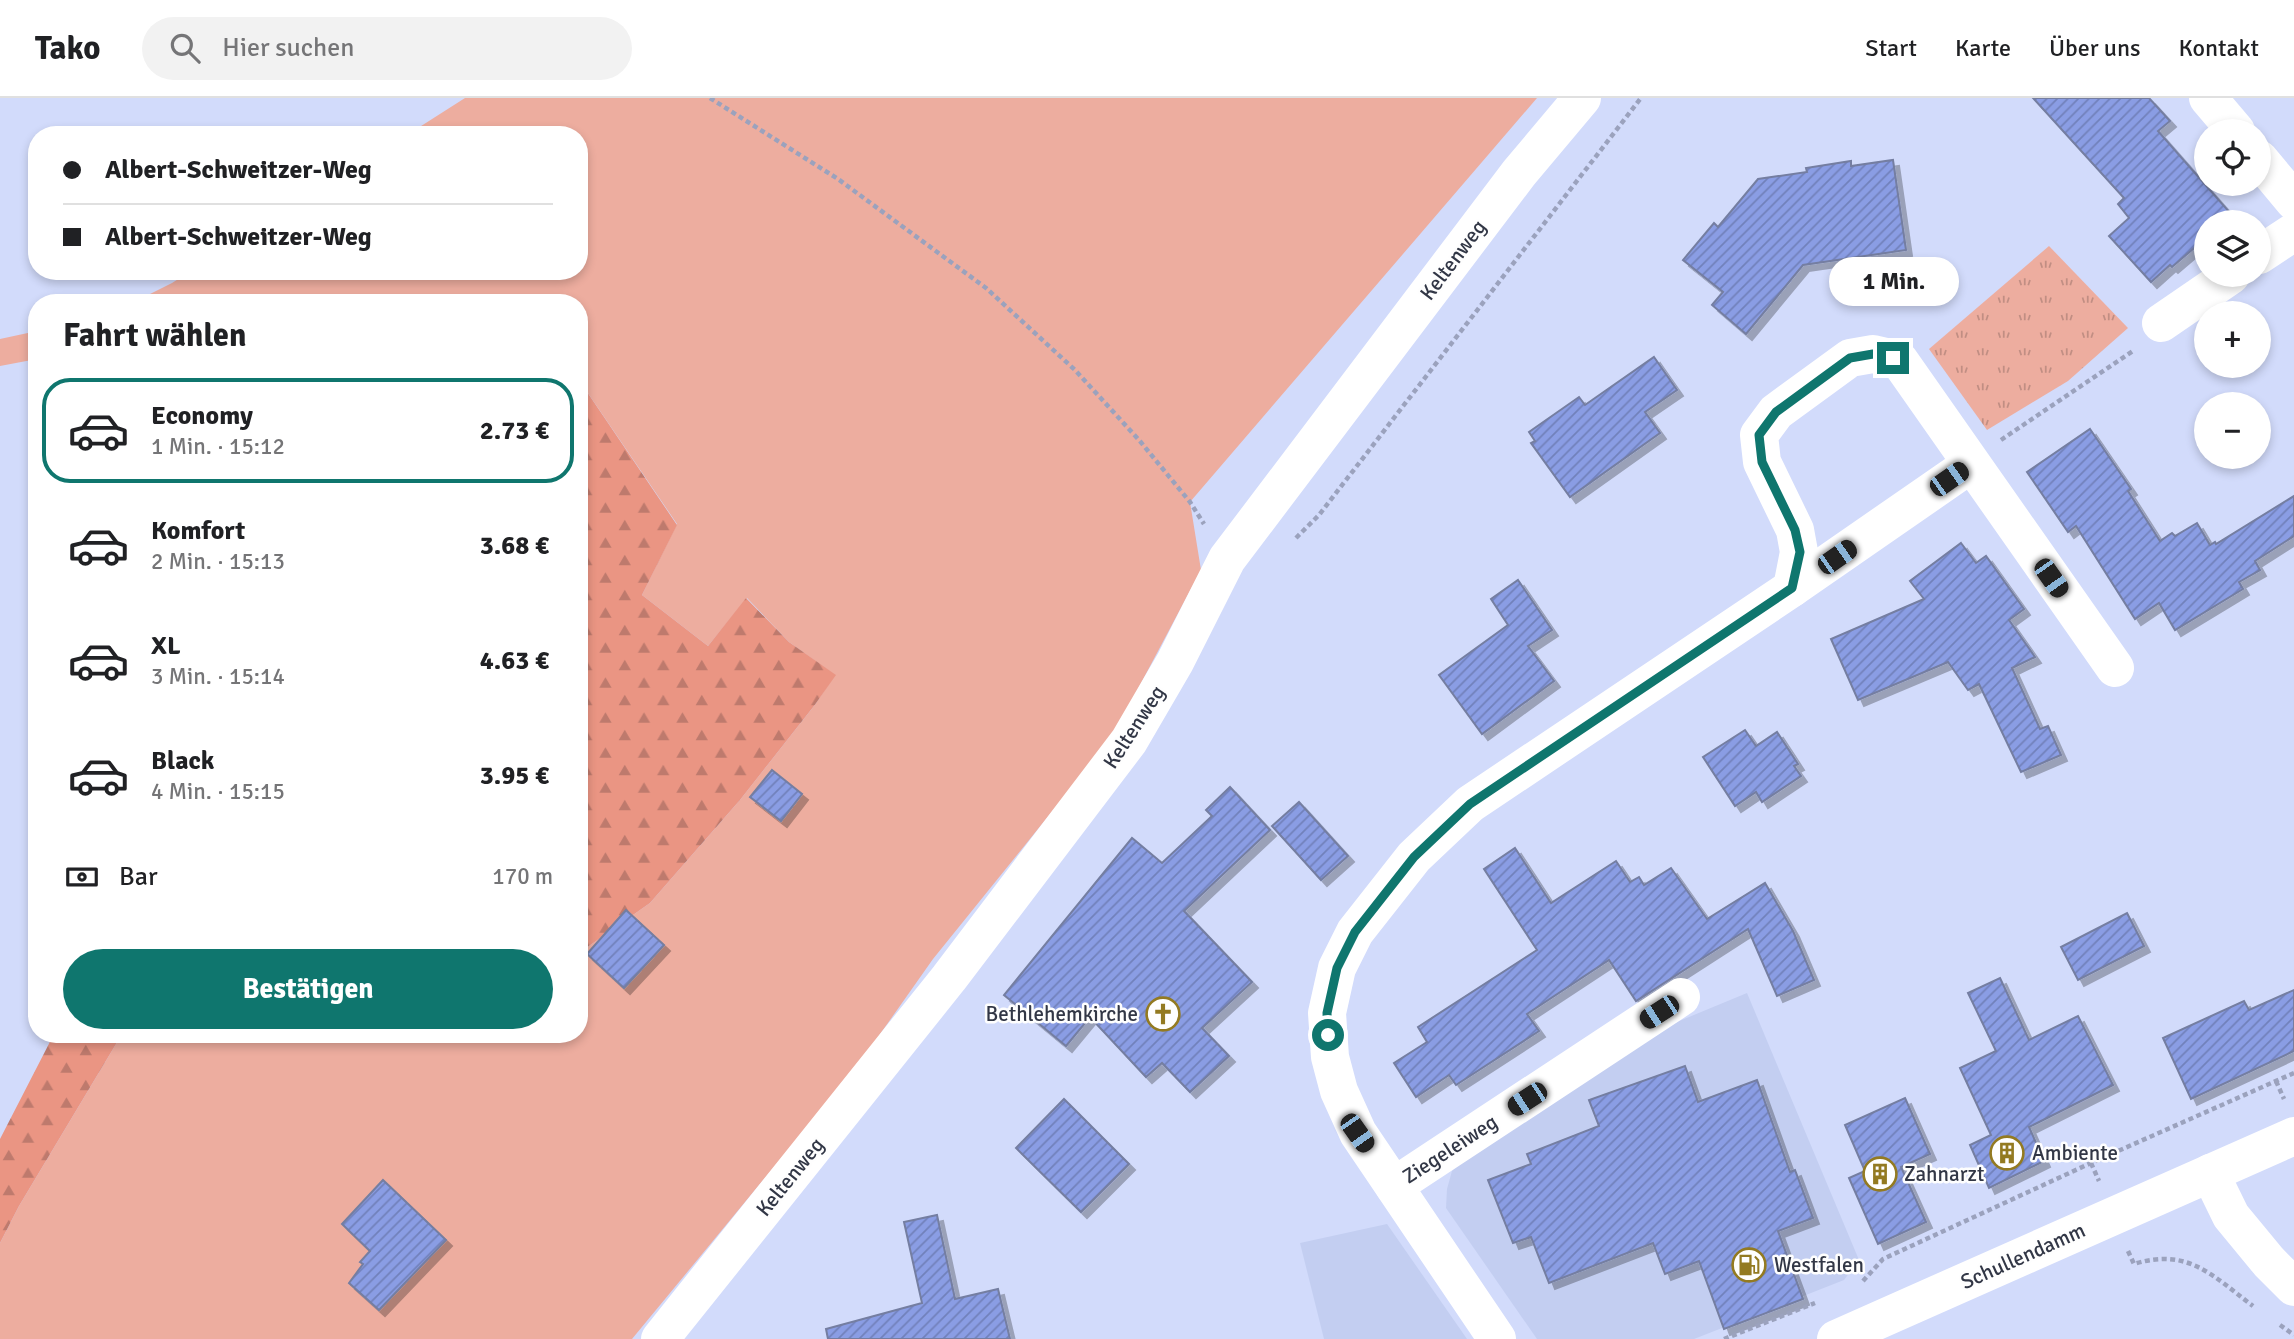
<!DOCTYPE html>
<html lang="de">
<meta charset="utf-8">
<style>
:root{--surface:#fff;--page:#f2f2f2;--text:#202124;--muted:#757577;--line:#e0e0e0;--accent:#0f766e}
body{margin:0;font-family:Signika,sans-serif;background:var(--page);color:var(--text);height:100vh;display:flex;flex-direction:column;font-size:26px;white-space:nowrap}
*{box-sizing:border-box;margin:0}
p{font-size:23px;color:var(--muted)}
.icon{flex:none;width:38px;height:38px;fill:none;stroke:currentColor;stroke-width:2;stroke-linecap:round;stroke-linejoin:round}
.map{position:relative;flex:1;overflow:hidden}
.details{position:absolute;left:28px;top:196px;width:560px;height:749px;display:flex;flex-direction:column;background:var(--surface);border-radius:28px;box-shadow:0 4px 10px #0003}
.details>*{flex:none}
.banner{position:absolute;left:28px;top:28px;width:560px;height:154px;border-radius:28px;box-shadow:0 4px 10px #0003;display:grid;align-content:center;height:154px;padding:0 35px;background:var(--surface)}
.buttons{position:absolute;left:2194px;top:21px;display:grid;gap:14px}
.buttons a{display:grid;place-items:center;width:77px;height:77px;border-radius:50%;background:var(--surface);box-shadow:0 4px 10px #0003;font-size:35px}
.end{position:absolute;width:32px;height:32px;margin:-16px;border:9px solid #0f766e;background:#fff;box-shadow:0 0 0 4px #fff}
.from{border-radius:50%}
.bubble{position:absolute;height:49px;border-radius:24px;background:var(--surface);box-shadow:0 4px 10px #0003;font-size:23px;font-weight:700;line-height:49px;text-align:center}
.car{position:absolute;width:21px;height:42px;margin:-21px -10px;border-radius:9px;box-shadow:0 0 5px 2px #0007;background:linear-gradient(#222 24%,#8ab4d8 0 40%,#222 0 76%,#8ab4d8 0 86%,#222 0)}
.banner b{display:flex;align-items:center;gap:24px;height:66px;font-size:26px}
.banner b+b{border-top:2px solid var(--line)}
.banner i{width:18px;height:18px;background:var(--text)}
ul{padding:0;list-style:none}
li{display:flex;align-items:center;gap:21px;height:105px;margin:0 14px 10px;padding:0 21px;border:4px solid transparent;border-radius:28px}
li div{flex:1}
li b{display:block;font-size:26px}
li em{font-style:normal;font-weight:700}
li.on{border-color:var(--accent)}
li>.icon{width:63px;height:63px;stroke-width:1.5}
h2{padding:0 35px;font-size:32px;line-height:84px}
.pay{display:flex;align-items:center;gap:18px;height:77px;padding:0 35px;font-size:26px}
.pay p{margin-inline-start:auto}
.action{display:flex;gap:14px;margin-top:auto;padding:14px 35px}
.action a{flex:1;height:80px;border-radius:42px;background:var(--accent);color:#fff;font-size:28px;font-weight:700;line-height:80px;text-align:center}
header{display:flex;align-items:center;gap:42px;box-sizing:border-box;height:98px;padding:0 35px;background:var(--surface);border-bottom:2px solid var(--line)}
header strong{font-size:33px}
nav{display:flex;gap:38px;margin-inline-start:auto;font-size:24px}
.search{width:490px;height:63px;background:var(--page);display:flex;align-items:center;gap:18px;box-sizing:border-box;padding:0 24px;border-radius:38px;color:var(--muted);font-size:26px}
.map>svg:first-child{display:block}
.built{fill:#c3cef1}
.grass{fill:#edad9f}
.forest{fill:url(#forest-firs)}
.park{fill:url(#park-tufts)}
.building{fill:url(#building-hatch);stroke:#747ea1;stroke-width:2;filter:url(#shadow)}
.lines{fill:none;stroke-linecap:round;stroke-linejoin:round}
.path{stroke:#9ba2bd;stroke-width:4.5;stroke-dasharray:5 3.5;stroke-linecap:butt}
.minor{stroke:#fff;stroke-width:38}
.major{stroke:#fff;stroke-width:38}
.route{stroke:#0f766e;stroke-width:9}
.labels{text-anchor:middle;stroke-width:5;stroke-linejoin:round;paint-order:stroke}
.street-label{font-size:21px;fill:#323746;stroke:#fefefe}
.poi-label{font-size:21px;fill:#323746;stroke:#fefefe;text-anchor:start}
</style>
<header>
<strong>Tako</strong>
<div class="search"><svg class="icon" aria-label="search" viewBox="0 0 24 24"><circle cx="10" cy="10" r="6"/><path d="M15 15l6 6"/></svg>Hier suchen</div>
<nav><a>Start</a><a>Karte</a><a>Über uns</a><a>Kontakt</a></nav>
</header>
<div class="map">
<svg width="2294" height="1241" viewBox="0 0 2294 1241">
<defs>
<pattern id="forest-firs" width="22" height="20" patternUnits="userSpaceOnUse" patternTransform="scale(1.75)"><rect width="22" height="20" fill="#ea9583"/><path d="M5 1l3.5 6h-7zM16 11l3.5 6h-7z" fill="#be7a6d"/></pattern>
<pattern id="park-tufts" width="24" height="20" patternUnits="userSpaceOnUse" patternTransform="scale(1.75)"><rect width="24" height="20" fill="#edad9f"/><path d="M3 7l-1-3M5 7V3M7 7l1-3M15 17l-1-3M17 17v-4M19 17l1-3" fill="none" stroke="#c18e83"/></pattern>
<pattern id="building-hatch" width="6" height="6" patternUnits="userSpaceOnUse" patternTransform="scale(1.75)"><rect width="6" height="6" fill="#8a9de4"/><path d="M-1 1l2-2M0 6l6-6M5 7l2-2" fill="none" stroke="#7181bb"/></pattern>
<filter id="shadow"><feDropShadow dx="6" dy="6" stdDeviation="0" flood-color="#0004"/></filter>
</defs>
<rect width="100%" height="100%" fill="#d2dbfb"/>
<g class="built">
<path d="M1747 895 1859 1162 1844 1182 1694 1241H1537L1446 1110 1447 1091 1452 1073 1463 1060 1660 931Z"/>
<path d="M1387 1126 1467 1241H1324L1300 1145Z"/>
</g>
<g class="grass">
<path d="M465 0H1537L1190 404 1201 472 1113 638 933 861 859 966 632 1241H0V1145L19 1108 122 936H579V855L650 805 740 702 814 608 835 577 789 544 747 500 708 548 642 497 677 426 579 282V205H132L172 185 191 173H579V37H407Z"/>
<path d="M37 233V261L0 268V241Z"/>
</g>
<g class="forest">
<path d="M579 282 677 427 642 497 708 548 746 500 789 544 836 577 814 608 740 702 650 805 579 855Z"/>
<path d="M54 936H122L19 1108 0 1145V1041Z"/>
</g>
<path class="park" d="M2049 148 2128 230 2068 283 1987 332 1929 251Z"/>
<g class="building">
<path d="M2033 0H2149L2170 23 2158 33 2232 117 2223 124H2207V139L2172 169 2170 167 2151 184 2109 138 2129 120 2118 106 2124 100Z"/>
<path d="M1893 62 1906 152 1803 167 1746 236 1712 207 1723 194 1683 162 1714 125 1718 129 1758 81 1807 74 1806 70 1851 63V68Z"/>
<path d="M1654 259 1677 292 1645 314 1660 335 1570 399 1531 345 1535 343 1529 334 1579 299 1585 307Z"/>
<path d="M2090 331 2131 391 2128 393 2160 443 2172 435 2175 438 2197 425 2210 447 2215 444 2216 446 2294 398V438L2255 463 2260 472 2239 484 2243 491 2175 532 2159 505 2135 521 2076 428 2068 434 2027 374Z"/>
<path d="M1961 445 1976 465 1986 458 2024 511 2009 522 2035 559 2012 570 2040 631 2048 628 2061 657 2021 674 1979 586 1968 592 1948 564 1858 602 1831 541 1924 501 1910 483Z"/>
<path d="M1518 482 1552 532 1528 548 1554 583 1482 636 1439 577 1508 527 1491 501Z"/>
<path d="M1745 632 1756 648 1777 634 1798 666 1794 668 1801 678 1762 704 1756 694 1735 708 1703 659Z"/>
<path d="M772 672 802 696 781 723 750 699Z"/>
<path d="M1230 689 1270 732 1184 813 1252 884 1202 930 1229 958 1190 994 1162 965 1146 979 1090 919 1066 948 1004 897 1132 740 1162 765 1212 718 1206 712Z"/>
<path d="M1299 704 1348 758 1321 782 1272 728Z"/>
<path d="M1515 750 1551 805 1616 763 1630 784 1639 779 1644 787 1671 770 1707 821 1765 785 1793 833 1814 882 1777 898 1748 831 1636 903 1609 862 1527 916 1539 933 1456 987 1449 977 1416 999 1394 965 1427 944 1418 929 1537 852 1484 771Z"/>
<path d="M626 812 664 847 624 890 587 856Z"/>
<path d="M2127 815 2144 848 2078 882 2061 849Z"/>
<path d="M2000 880 2029 942 2078 918 2113 987 2029 1029 2044 1063 1989 1090 1970 1047 1991 1037 1960 970 1996 953 1968 895Z"/>
<path d="M2294 892V953L2191 1001 2163 940 2244 903 2249 912Z"/>
<path d="M1685 968 1698 1004 1757 982 1790 1074 1795 1072 1813 1120 1778 1133 1803 1201 1724 1231 1699 1163 1665 1176 1653 1145 1549 1185 1531 1139 1513 1145 1488 1082 1531 1066 1527 1056 1599 1028 1589 1002Z"/>
<path d="M1905 1000 1930 1056 1901 1069 1926 1124 1878 1146 1849 1080 1865 1073 1845 1027Z"/>
<path d="M1064 1001 1129 1066 1081 1114 1016 1050Z"/>
<path d="M383 1082 446 1142 379 1212 349 1185 363 1166 360 1164 370 1153 342 1126Z"/>
<path d="M937 1117 955 1201 998 1191 1010 1241H828L826 1231 922 1205 904 1124Z"/>
</g>
<g class="lines">
<g class="path">
<path d="M710 0 838 81 986 190 1075 272 1139 342 1190 404 1204 426"/>
<path d="M2001 342 2133 253"/>
<path d="M1296 440 1319 417 1641 0"/>
<path d="M2276 983 2284 1001"/>
<path d="M2091 1065 2099 1083"/>
<path d="M2128 1153 2134 1166C2188 1149 2213 1178 2253 1208"/>
<path d="M1863 1183 1883 1161 2091 1065 2294 975"/>
<path d="M2280 1227 2294 1237"/>
<path d="M1724 1241 1815 1205"/>
</g>
<g class="minor">
<path d="M2208 0 2236 33"/>
<path d="M2259 61 2294 103"/>
<path d="M2259 157 2294 134"/>
<path d="M2161 225 2231 177"/>
<path d="M1792 490 1799 454 1795 432 1762 364 1759 337 1776 314 1850 260 1873 256 1899 262 2115 570"/>
<path d="M2210 1075 2231 1118 2269 1164 2294 1189"/>
<path d="M1394 1088 1681 899"/>
<path d="M660 1241 949 880 1129 643 1175 564 1227 461 1519 75 1582 0"/>
<path d="M1497 1241 1358 1035 1339 993 1330 959 1327 915 1337 870 1355 834 1414 759 1470 706 1792 490 1971 366"/>
</g>
<path class="major" d="M1836 1241 2294 1038"/>
</g>
<g class="lines">
<path class="route" d="M1328 937 1327 915 1337 870 1355 834 1414 759 1470 706 1792 490 1800 454 1795 432 1762 364 1759 337 1776 314 1850 260 1873 256 1893 260"/>
</g>
<defs>
<symbol id="church-ring" viewBox="-11 -11 22 22"><circle r="9.5" fill="#fefefe" stroke="#937a21" stroke-width="1.5"/><path d="M-1.2-6h2.4v3.5h3.3v2.4h-3.3V6h-2.4V-.1h-3.3v-2.4h3.3Z" fill="#937a21"/></symbol>
<symbol id="building-ring" viewBox="-11 -11 22 22"><circle r="9.5" fill="#fefefe" stroke="#937a21" stroke-width="1.5"/><path d="M-4-6H4V6H1V3H-1V6H-4ZM-2.5-4.3h1.7v1.8h-1.7ZM.8-4.3h1.7v1.8H.8ZM-2.5-1h1.7V.8h-1.7ZM.8-1h1.7V.8H.8Z" fill="#937a21"/></symbol>
<symbol id="fuel-ring" viewBox="-11 -11 22 22"><circle r="9.5" fill="#fefefe" stroke="#937a21" stroke-width="1.5"/><path d="M-5.5-6h7V0h2V4h1.3V-2.5L3-4.5l.8-.8L6-3V5H2.5V1h-1V6h-7ZM-4.2-4.7v3.2H.2V-4.7Z" fill="#937a21"/></symbol>
</defs>
<g fill-rule="evenodd">
<use href="#church-ring" x="1144" y="897" width="38" height="38"/>
<use href="#building-ring" x="1988" y="1036" width="38" height="38"/>
<use href="#building-ring" x="1861" y="1057" width="38" height="38"/>
<use href="#fuel-ring" x="1730" y="1148" width="38" height="38"/>
</g>
<g class="labels">
<g class="street-label">
<text transform="translate(1453 162) rotate(-53)" y="7">Keltenweg</text>
<text transform="translate(1134 629) rotate(-57)" y="7">Keltenweg</text>
<text transform="translate(1450 1051) rotate(-33)" y="7">Ziegeleiweg</text>
<text transform="translate(790 1079) rotate(-51)" y="7">Keltenweg</text>
<text transform="translate(2023 1158) rotate(-24)" y="7">Schullendamm</text>
</g>
<g class="poi-label">
<text x="1138" y="923" text-anchor="end">Bethlehemkirche</text>
<text x="2032" y="1062">Ambiente</text>
<text x="1904" y="1083">Zahnarzt</text>
<text x="1774" y="1174">Westfalen</text>
</g>
</g>
</svg>
<div class="buttons">
<a><svg class="icon" aria-label="locate" viewBox="0 0 24 24"><circle cx="12" cy="12" r="6"/><path d="M12 2v4M12 18v4M2 12h4M18 12h4"/></svg></a>
<a><svg class="icon" aria-label="layers" viewBox="0 0 24 24"><path d="M12 4l9 5-9 5-9-5zM3 14l9 5 9-5"/></svg></a>
<a>+</a>
<a>−</a>
</div>
<i class="end from" style="left:1328px;top:937px"></i>
<i class="end" style="left:1893px;top:260px"></i>
<div class="bubble" style="left:1829px;top:159px;width:130px">1 Min.</div>
<i class="car" style="left:1949px;top:381px;rotate:55deg"></i>
<i class="car" style="left:1837px;top:459px;rotate:55deg"></i>
<i class="car" style="left:2051px;top:480px;rotate:145deg"></i>
<i class="car" style="left:1659px;top:914px;rotate:237deg"></i>
<i class="car" style="left:1527px;top:1001px;rotate:237deg"></i>
<i class="car" style="left:1357px;top:1035px;rotate:145deg"></i>
<div class="banner">
<b><i class="from"></i>Albert-Schweitzer-Weg</b>
<b><i></i>Albert-Schweitzer-Weg</b>
</div>
<section class="details">
<h2>Fahrt wählen</h2>
<ul>
<li class="on"><svg class="icon" aria-label="car" viewBox="0 0 24 24"><path d="M5 17H2v-5l4-1 3-4h7l3 4 3 1v5h-3M9 17h6M6 11h13"/><circle cx="7" cy="17" r="2"/><circle cx="17" cy="17" r="2"/></svg><div><b>Economy</b><p>1 Min. · 15:12</p></div><em>2.73 €</em></li>
<li><svg class="icon" aria-label="car" viewBox="0 0 24 24"><path d="M5 17H2v-5l4-1 3-4h7l3 4 3 1v5h-3M9 17h6M6 11h13"/><circle cx="7" cy="17" r="2"/><circle cx="17" cy="17" r="2"/></svg><div><b>Komfort</b><p>2 Min. · 15:13</p></div><em>3.68 €</em></li>
<li><svg class="icon" aria-label="car" viewBox="0 0 24 24"><path d="M5 17H2v-5l4-1 3-4h7l3 4 3 1v5h-3M9 17h6M6 11h13"/><circle cx="7" cy="17" r="2"/><circle cx="17" cy="17" r="2"/></svg><div><b>XL</b><p>3 Min. · 15:14</p></div><em>4.63 €</em></li>
<li><svg class="icon" aria-label="car" viewBox="0 0 24 24"><path d="M5 17H2v-5l4-1 3-4h7l3 4 3 1v5h-3M9 17h6M6 11h13"/><circle cx="7" cy="17" r="2"/><circle cx="17" cy="17" r="2"/></svg><div><b>Black</b><p>4 Min. · 15:15</p></div><em>3.95 €</em></li>
</ul>
<div class="pay"><svg class="icon" aria-label="cash" viewBox="0 0 24 24"><path d="M3 7h18v10H3z"/><circle cx="12" cy="12" r="2"/></svg>Bar<p>170 m</p></div>
<div class="action"><a>Bestätigen</a></div>
</section>
</div>
